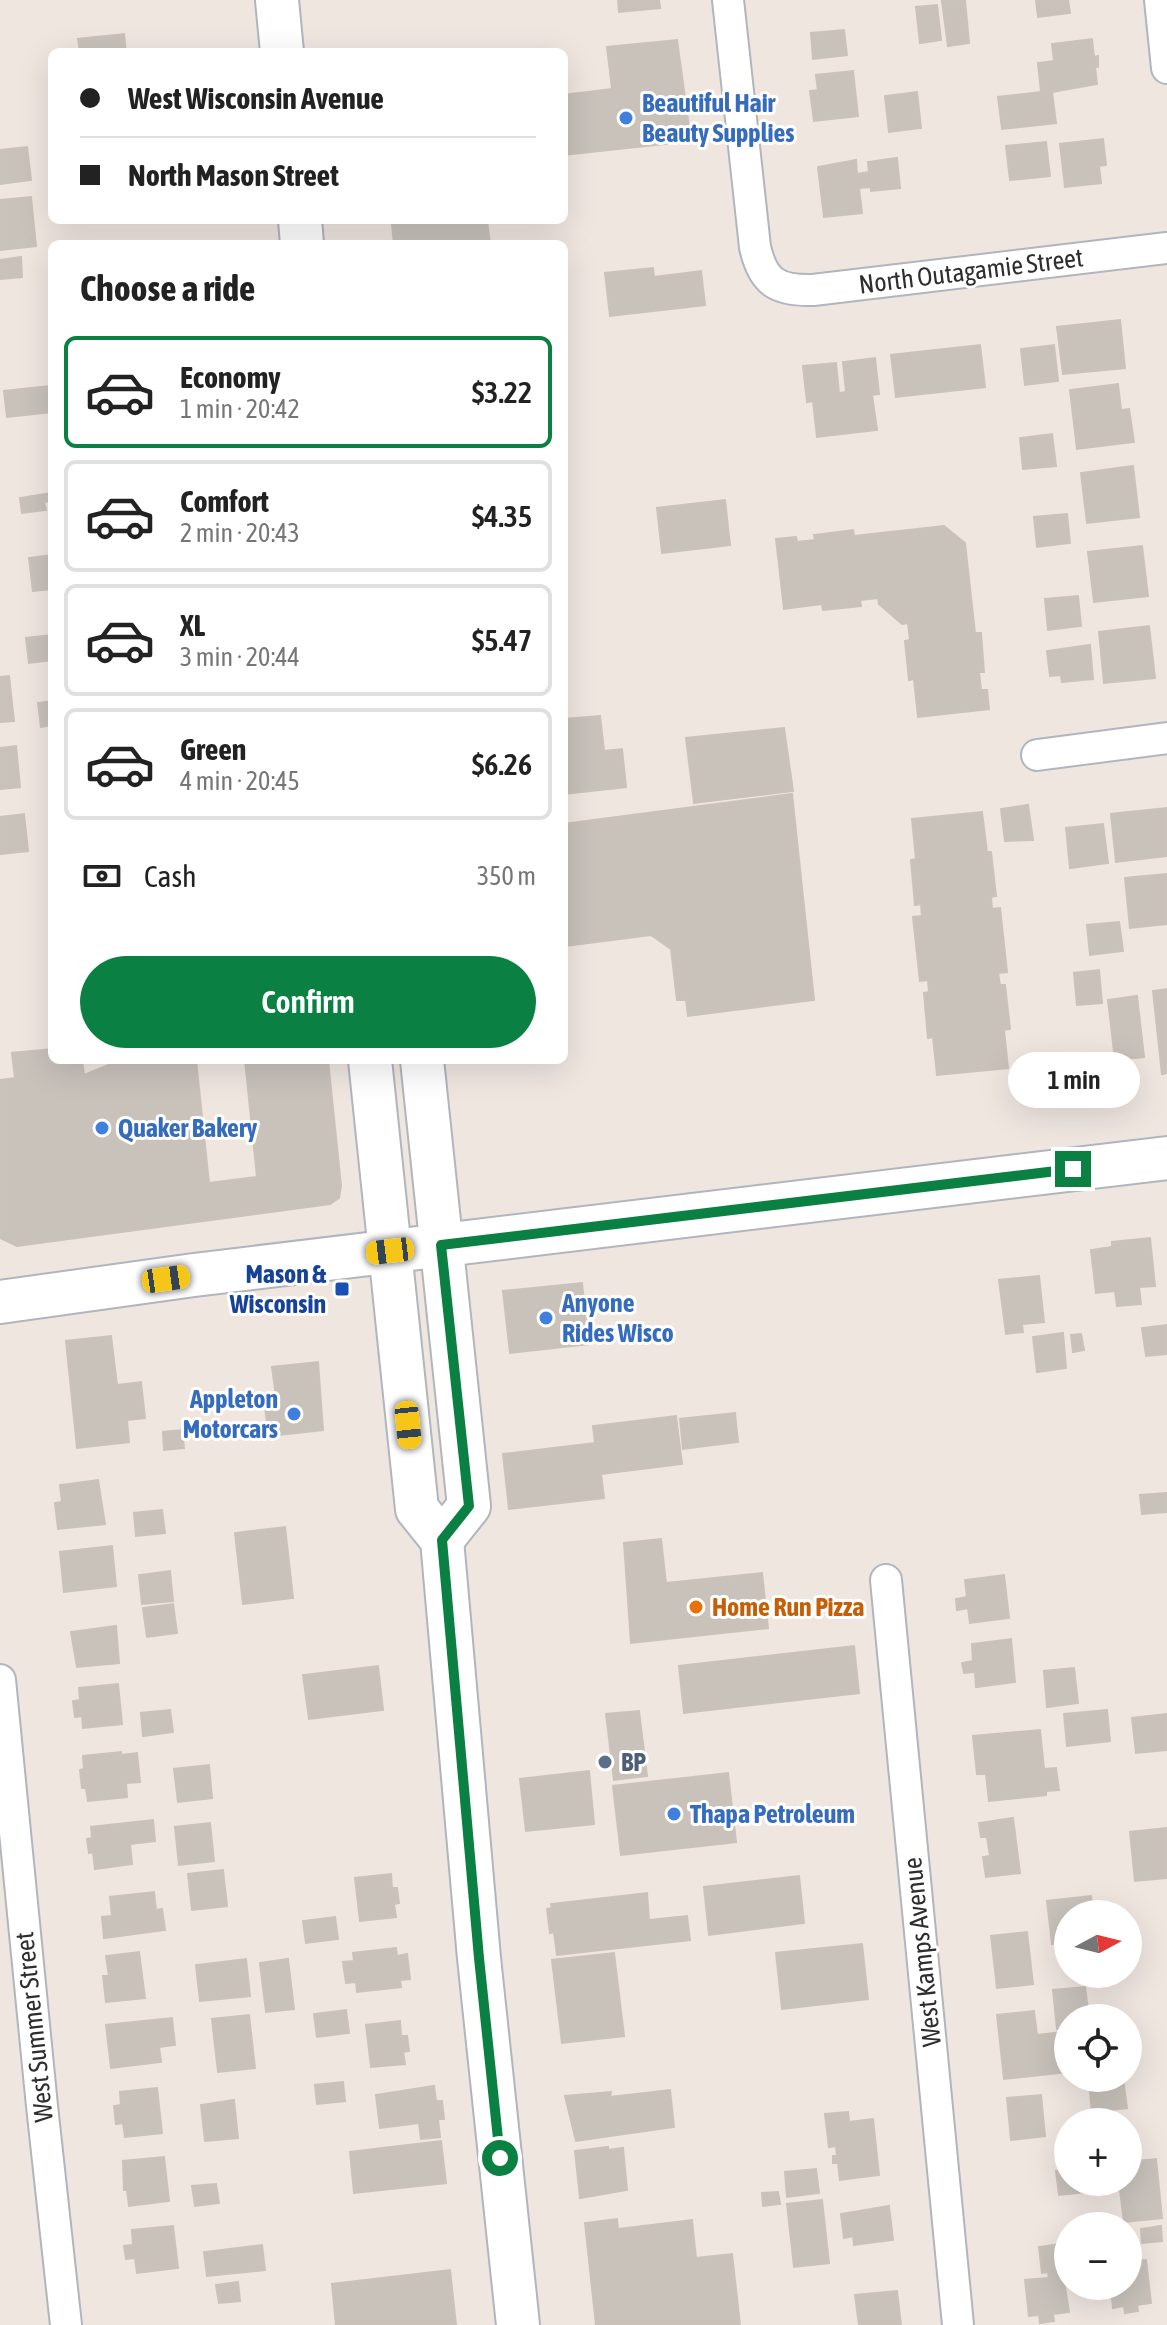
<!DOCTYPE html>
<meta charset="utf-8">
<style>
:root{--surface:#fff;--page:#f2f2f2;--text:#222;--muted:#767676;--line:#e0e0e0;--accent:#0b8043}
body{margin:0;font-family:"Asap Condensed",sans-serif;background:var(--page);color:var(--text);height:100vh;display:flex;flex-direction:column;font-size:30px;white-space:nowrap}
*{box-sizing:border-box;margin:0}
p{font-size:26px;color:var(--muted)}
.icon{flex:none;width:44px;height:44px;fill:none;stroke:currentColor;stroke-width:2;stroke-linecap:round;stroke-linejoin:round}
.map{position:relative;flex:1;overflow:hidden}
.side{position:absolute;left:48px;top:240px;width:520px;height:824px;display:flex;flex-direction:column;background:var(--surface);border-radius:12px;box-shadow:0 8px 32px #0002}
.side>*{flex:none}
.banner{position:absolute;left:48px;top:48px;width:520px;height:176px;border-radius:12px;box-shadow:0 8px 32px #0002;display:grid;align-content:center;height:176px;padding:0 32px;background:var(--surface)}
.needle{width:52px;rotate:83deg}
.controls{position:absolute;left:1054px;top:1900px;display:grid;gap:16px}
.controls a{display:grid;place-items:center;width:88px;height:88px;border-radius:50%;background:var(--surface);box-shadow:0 8px 32px #0002;font-size:40px}
.end{position:absolute;width:36px;height:36px;margin:-18px;border:10px solid #0b8043;background:#fff;box-shadow:0 0 0 4px #fff}
.from{border-radius:50%}
.bubble{position:absolute;height:56px;border-radius:28px;background:var(--surface);box-shadow:0 8px 32px #0002;font-size:26px;font-weight:600;line-height:56px;text-align:center}
.car{position:absolute;width:24px;height:48px;margin:-24px -12px;border-radius:10px;box-shadow:0 0 6px 2px #0007;background:linear-gradient(#f5c518 24%,#345 0 40%,#f5c518 0 76%,#345 0 86%,#f5c518 0)}
.banner b{display:flex;align-items:center;gap:28px;height:76px;font-size:30px}
.banner b+b{border-top:2px solid var(--line)}
.banner i{width:20px;height:20px;background:var(--text)}
ul{padding:0;list-style:none}
li{display:flex;align-items:center;gap:24px;height:112px;margin:0 16px 12px;padding:0 16px;border:4px solid var(--line);border-radius:12px}
li div{flex:1}
li b{display:block;font-size:30px}
li em{font-style:normal;font-weight:600}
li.current{border-color:var(--accent)}
li>.icon{width:72px;height:72px;stroke-width:1.5}
h2{padding:0 32px;font-size:36px;line-height:96px}
.pay{display:flex;align-items:center;gap:20px;height:88px;padding:0 32px;font-size:30px}
.pay p{margin-inline-start:auto}
.action{display:flex;gap:16px;margin-top:auto;padding:16px 32px}
.action a{flex:1;height:92px;border-radius:48px;background:var(--accent);color:#fff;font-size:32px;font-weight:600;line-height:92px;text-align:center}
.map>svg:first-child{display:block}
.building{fill:#c8c2bb;stroke:#cbc2b9;stroke-width:2}
.lines{fill:none;stroke-linecap:round;stroke-linejoin:round}
.minor-casing{stroke:#b0b5be;stroke-width:34}
.secondary-casing{stroke:#b0b5be;stroke-width:46}
.minor{stroke:#fff;stroke-width:30}
.secondary{stroke:#fff;stroke-width:42}
.route{stroke:#0b8043;stroke-width:10}
.shop-dot{fill:#3f7fe0;stroke:#fff;stroke-width:3}
.transit-dot{fill:#1a4fb4;stroke:#fff;stroke-width:3}
.food-dot{fill:#e8710a;stroke:#fff;stroke-width:3}
.service-dot{fill:#5c6f8a;stroke:#fff;stroke-width:3}
.labels{text-anchor:middle;stroke-width:6;stroke-linejoin:round;paint-order:stroke}
.shop-label{font-size:26px;font-weight:bold;fill:#366cbe;stroke:#fff;text-anchor:start}
.street-label{font-size:26px;fill:#2e2e2e;stroke:#fff}
.transit-label{font-size:26px;font-weight:bold;fill:#164399;stroke:#fff;text-anchor:end}
.food-label{font-size:26px;font-weight:bold;fill:#c56008;stroke:#fff;text-anchor:start}
.service-label{font-size:26px;font-weight:bold;fill:#4e5e75;stroke:#fff;text-anchor:start}
</style>
<div class="map">
<svg width="1167" height="2325" viewBox="0 0 1167 2325">
<rect width="100%" height="100%" fill="#efe6e0"/>
<g class="building">
<path d="M618 0H659L660 8 619 12Z"/>
<path d="M965 0 969 43 948 46 942 1Z"/>
<path d="M1036 0H1068L1070 13 1038 17Z"/>
<path d="M937 5 941 40 920 43 916 7Z"/>
<path d="M844 30 847 55 813 59 811 33Z"/>
<path d="M124 34 126 52H80L78 39Z"/>
<path d="M1092 39 1094 57 1098 56V67H1095L1097 84 1052 92 1056 123 1002 129 998 97 1041 92 1038 63 1054 61 1052 44Z"/>
<path d="M677 40 691 141 564 155V95L612 89 607 47Z"/>
<path d="M853 71 858 116 814 121 810 91 818 90 816 75Z"/>
<path d="M917 92 921 128 889 132 885 96Z"/>
<path d="M1103 139 1106 165 1099 166 1101 183 1065 187 1060 144Z"/>
<path d="M1046 142 1050 176 1010 180 1006 146Z"/>
<path d="M27 147 31 180 0 184V150Z"/>
<path d="M897 158 900 188 871 191V187L859 188 862 213 824 217 818 167 856 160 857 174 869 172 868 162Z"/>
<path d="M31 197 36 246 0 250V200Z"/>
<path d="M487 220 490 244H394L392 225 428 220Z"/>
<path d="M21 257 22 277 0 279V260Z"/>
<path d="M653 268 654 277 701 271 705 305 610 316 605 273Z"/>
<path d="M1120 320 1125 368 1063 374 1057 327Z"/>
<path d="M980 345 985 387 896 397 891 355Z"/>
<path d="M1054 345 1058 381 1025 385 1021 349Z"/>
<path d="M875 358 879 394 872 395 877 430 817 437 813 401 807 402 803 366 836 363 839 393 846 392 843 362Z"/>
<path d="M1118 384 1121 410 1129 409 1134 442 1077 449 1070 390Z"/>
<path d="M50 386 52 412 7 417 4 391Z"/>
<path d="M1052 434 1056 466 1023 469 1020 438Z"/>
<path d="M1133 466 1139 517 1087 523 1081 473Z"/>
<path d="M52 493V501L44 502 46 510 22 513 20 498Z"/>
<path d="M725 500 730 545 662 553 657 508Z"/>
<path d="M1067 514 1070 543 1037 547 1034 517Z"/>
<path d="M944 526 965 543 975 633H981L984 672H979L981 690H987L989 709 918 717 914 679 909 680 905 641 910 640 908 623 902 624 879 604 878 598 860 600 861 606 823 610 822 604 784 609 776 539 796 537 797 542 815 540 814 535 853 530 854 536Z"/>
<path d="M1142 546 1148 596 1094 602 1088 552Z"/>
<path d="M52 555V589L33 591 29 558Z"/>
<path d="M1078 596 1081 626 1048 630 1045 599Z"/>
<path d="M1149 626 1155 678 1104 683 1099 632Z"/>
<path d="M52 635V660L29 663 26 638Z"/>
<path d="M1090 645 1093 679 1062 682 1061 675 1050 676 1047 651Z"/>
<path d="M9 676 14 721 0 722V677Z"/>
<path d="M52 701V725L41 727 38 703Z"/>
<path d="M600 716 604 751 622 749 626 787 564 794V719Z"/>
<path d="M784 728 793 791 694 803 686 738Z"/>
<path d="M16 746 20 787 0 789V748Z"/>
<path d="M792 794 814 1000 688 1016 686 1000H677L671 949 651 935 564 946V824Z"/>
<path d="M1028 805 1033 840 1005 841 1001 809Z"/>
<path d="M1167 808V856L1116 862 1111 814Z"/>
<path d="M982 812 987 852H991L996 896 991 897 992 909 1000 908 1007 972 998 973 1000 985H1005L1010 1029 1004 1030 1008 1068 937 1075 933 1037 928 1038 924 993 929 992 928 980 920 981 913 917 922 916 921 904 915 905 911 860 916 859 912 819Z"/>
<path d="M24 814 28 851 0 854V817Z"/>
<path d="M1103 824 1108 863 1070 868 1066 828Z"/>
<path d="M1167 874V924L1130 928 1125 878Z"/>
<path d="M1119 922 1123 951 1090 955 1087 925Z"/>
<path d="M1099 970 1102 1003 1077 1005 1074 973Z"/>
<path d="M1167 989V1073L1162 1074 1153 991Z"/>
<path d="M1137 996 1144 1057 1115 1060 1108 1000Z"/>
<path d="M52 1049V1060H82L84 1075 121 1060H196L209 1183 257 1177 245 1060H328L341 1186 339 1198 330 1204 17 1246 0 1238V1080L15 1078 12 1053Z"/>
<path d="M1150 1238 1155 1286 1139 1287 1141 1304 1117 1306 1115 1291 1096 1293 1091 1250 1112 1247V1242Z"/>
<path d="M1039 1276 1044 1322 1022 1324 1023 1332 1006 1334 999 1280Z"/>
<path d="M582 1283 589 1344 510 1353 503 1291Z"/>
<path d="M1167 1325V1354L1146 1356 1142 1328Z"/>
<path d="M1063 1333 1066 1368 1037 1372 1033 1337Z"/>
<path d="M1081 1334 1084 1350 1073 1352 1071 1335Z"/>
<path d="M111 1336 117 1385 141 1382 145 1418 127 1420 129 1442 77 1448 66 1341Z"/>
<path d="M318 1362 323 1430 279 1435V1430L268 1431 264 1398 276 1396 272 1367Z"/>
<path d="M735 1413 738 1442 683 1449 680 1419Z"/>
<path d="M676 1416 682 1464 601 1474 604 1498 509 1509 503 1454 595 1443 593 1426Z"/>
<path d="M182 1430 184 1448 164 1450 163 1432Z"/>
<path d="M98 1480 105 1524 58 1529 55 1503 62 1502 60 1485Z"/>
<path d="M1167 1493V1512L1142 1514 1140 1495Z"/>
<path d="M162 1510 165 1533 136 1536 134 1513Z"/>
<path d="M285 1527 293 1598 243 1604 235 1533Z"/>
<path d="M661 1539 666 1583 762 1573 768 1628 631 1643 624 1543Z"/>
<path d="M112 1546 116 1586 64 1592 60 1552Z"/>
<path d="M170 1571 173 1601 142 1604 139 1575Z"/>
<path d="M1004 1575 1009 1618 970 1623 968 1608 957 1610 956 1599 967 1597 965 1580Z"/>
<path d="M173 1604 177 1633 147 1637 143 1608Z"/>
<path d="M116 1626 119 1663 77 1667 71 1632Z"/>
<path d="M1011 1639 1015 1682 976 1687 975 1672 964 1673 962 1663 973 1661 972 1644Z"/>
<path d="M854 1646 859 1693 684 1713 679 1666Z"/>
<path d="M378 1666 383 1710 309 1719 303 1675Z"/>
<path d="M1074 1668 1078 1703 1047 1707 1044 1671Z"/>
<path d="M118 1684 122 1724 83 1728 82 1716 75 1717 73 1701 80 1700 79 1688Z"/>
<path d="M170 1710 173 1732 143 1736 141 1713Z"/>
<path d="M1107 1710 1110 1741 1067 1746 1064 1714Z"/>
<path d="M639 1711 647 1776 614 1780 606 1714Z"/>
<path d="M1167 1714V1750L1136 1753 1132 1718Z"/>
<path d="M1040 1730 1044 1769 1056 1768 1059 1790 1046 1791V1795L989 1801 986 1774H977L973 1736Z"/>
<path d="M121 1752V1755L137 1753 140 1782 126 1783 127 1797 88 1801 86 1788H82L80 1770 84 1769 83 1756Z"/>
<path d="M209 1765 212 1798 178 1802 174 1769Z"/>
<path d="M589 1771 594 1824 526 1831 520 1779Z"/>
<path d="M728 1773 736 1842 621 1855 613 1786Z"/>
<path d="M1013 1818 1020 1873 986 1877 983 1857 990 1856 987 1837H981L979 1823Z"/>
<path d="M153 1820 155 1841 130 1844 132 1864 95 1869 93 1852 89 1853 87 1839 92 1838 91 1827Z"/>
<path d="M210 1823 214 1861 179 1865 175 1827Z"/>
<path d="M1167 1828V1878L1135 1881 1130 1832Z"/>
<path d="M223 1870 227 1906 192 1910 188 1874Z"/>
<path d="M391 1874 392 1888H397L399 1903 394 1904 396 1917 360 1921 355 1878Z"/>
<path d="M799 1876 804 1923 709 1935 704 1887Z"/>
<path d="M154 1892 156 1910 162 1909 165 1930 104 1938 102 1917 112 1916 110 1897Z"/>
<path d="M647 1893 649 1920 687 1916 690 1940 557 1955 554 1932 550 1933 547 1909 552 1908 551 1904Z"/>
<path d="M1091 1896 1093 1914H1068V1942L1052 1944 1047 1901Z"/>
<path d="M335 1917 338 1939 306 1943 303 1921Z"/>
<path d="M1027 1932 1033 1984 997 1988 991 1936Z"/>
<path d="M862 1944 868 1999 782 2009 776 1953Z"/>
<path d="M396 1948 397 1956 407 1954 410 1979 400 1980 401 1987 357 1992 356 1982 346 1983 343 1962 354 1961 353 1953Z"/>
<path d="M139 1952 145 1998 106 2002 103 1976H109L106 1956Z"/>
<path d="M614 1953 624 2036 562 2043 552 1960Z"/>
<path d="M246 1959 250 1996 200 2001 196 1965Z"/>
<path d="M288 1959 294 2009 266 2012 260 1963Z"/>
<path d="M1085 1987 1089 2018H1068V2028L1057 2029 1053 1990Z"/>
<path d="M346 2010 349 2033 317 2037 314 2014Z"/>
<path d="M1034 2011 1037 2035 1062 2032 1067 2072 1004 2079 997 2015Z"/>
<path d="M249 2015 255 2068 218 2072 212 2019Z"/>
<path d="M172 2018 175 2045 159 2047 161 2062 111 2068 106 2025Z"/>
<path d="M400 2021 401 2036H407L409 2051 403 2052 405 2064 371 2067 366 2025Z"/>
<path d="M1123 2078 1127 2108 1092 2112 1089 2083Z"/>
<path d="M343 2082 345 2101 317 2104 315 2085Z"/>
<path d="M434 2086 436 2101H442L444 2119H438L440 2137 421 2139 419 2123 380 2128 376 2095Z"/>
<path d="M157 2088 162 2133 125 2137 123 2123 116 2124 114 2106 121 2105 120 2092Z"/>
<path d="M670 2090 674 2127 576 2141 565 2096 611 2092 610 2097Z"/>
<path d="M1041 2095 1045 2136 1011 2140 1007 2098Z"/>
<path d="M234 2100 238 2138 205 2141 201 2105Z"/>
<path d="M848 2112 849 2122 873 2119 879 2175 840 2180 838 2163H833V2156H837L836 2146 829 2147 825 2114Z"/>
<path d="M441 2141 446 2183 354 2193 350 2152Z"/>
<path d="M608 2147V2150L623 2148 627 2190 580 2198 575 2151Z"/>
<path d="M164 2157 169 2201 129 2206 127 2190H124L123 2161Z"/>
<path d="M1156 2159 1162 2218 1124 2222 1119 2182H1128V2162Z"/>
<path d="M816 2169 819 2193 787 2197 785 2172Z"/>
<path d="M1068 2170V2182H1104L1105 2190 1059 2195 1056 2171Z"/>
<path d="M216 2184 219 2203 195 2206 192 2186Z"/>
<path d="M778 2192 780 2204 763 2206 762 2193Z"/>
<path d="M822 2200 829 2263 794 2267 787 2204Z"/>
<path d="M889 2206 893 2240 854 2245 853 2236 844 2238 841 2214Z"/>
<path d="M617 2219 618 2229 692 2220 696 2258 732 2254 740 2325H596L585 2223Z"/>
<path d="M173 2226 178 2268 137 2273 135 2258 126 2259 124 2246 133 2245 132 2230Z"/>
<path d="M1161 2226 1162 2241 1142 2243 1141 2229Z"/>
<path d="M1068 2243V2267L1062 2268 1069 2312 1053 2314 1054 2321 1040 2323 1039 2315 1029 2316 1025 2280 1049 2278 1048 2272 1042 2273 1039 2247Z"/>
<path d="M262 2245 265 2270 207 2276 204 2252Z"/>
<path d="M1146 2260 1151 2303 1137 2305 1138 2311 1125 2313 1124 2306 1113 2308 1111 2286H1128V2262Z"/>
<path d="M450 2270 456 2325H336L332 2284Z"/>
<path d="M238 2282 240 2301 219 2303 216 2285Z"/>
<path d="M897 2291 901 2325H859L855 2295Z"/>
</g>
<g class="lines">
<defs>
<g id="minor">
<path d="M728 0 755 247C763 283 778 291 813 290L1167 248"/>
<path d="M1160 0 1167 68"/>
<path d="M1037 755 1167 738"/>
<path d="M886 1580 958 2325"/>
<path d="M0 1680 42 2106 66 2325"/>
</g>
<g id="secondary">
<path d="M277 0 282 52"/>
<path d="M300 220 302 244"/>
<path d="M370 1060 417 1509 442 1540 479 1958 518 2325"/>
<path d="M422 1060 469 1506 442 1540"/>
<path d="M0 1302 194 1275 1167 1158"/>
</g>
</defs>
<use href="#minor" class="minor-casing"/>
<use href="#secondary" class="secondary-casing"/>
<use href="#minor" class="minor"/>
<use href="#secondary" class="secondary"/>
</g>
<g class="lines">
<path class="route" d="M500 2158 479 1958 442 1540 469 1506 441 1245 1073 1169"/>
</g>
<g class="shop-dot">
<circle cx="626" cy="118" r="8"/>
<circle cx="102" cy="1128" r="8"/>
<circle cx="546" cy="1318" r="8"/>
<circle cx="294" cy="1414" r="8"/>
<circle cx="674" cy="1814" r="8"/>
</g>
<rect class="transit-dot" x="334" y="1281" width="16" height="16" rx="4"/>
<circle class="food-dot" cx="696" cy="1607" r="8"/>
<circle class="service-dot" cx="605" cy="1762" r="8"/>
<g class="labels">
<g class="shop-label">
<text x="642" y="112">Beautiful Hair<tspan x="642" dy="30">Beauty Supplies</tspan></text>
<text x="118" y="1137">Quaker Bakery</text>
<text x="562" y="1312">Anyone<tspan x="562" dy="30">Rides Wisco</tspan></text>
<text x="278" y="1408" text-anchor="end">Appleton<tspan x="278" dy="30">Motorcars</tspan></text>
<text x="690" y="1823">Thapa Petroleum</text>
</g>
<g class="street-label">
<text transform="translate(971 271) rotate(-7)" y="9">North Outagamie Street</text>
<text transform="translate(922 1952) rotate(-96)" y="9">West Kamps Avenue</text>
<text transform="translate(34 2027) rotate(-96)" y="9">West Summer Street</text>
</g>
<g class="transit-label">
<text x="326" y="1283">Mason &amp;<tspan x="326" dy="30">Wisconsin</tspan></text>
</g>
<g class="food-label">
<text x="712" y="1616">Home Run Pizza</text>
</g>
<g class="service-label">
<text x="621" y="1771">BP</text>
</g>
</g>
</svg>
<div class="controls">
<a><svg class="needle" viewBox="-14 -14 28 28"><path d="M0-13l5 13h-10z" fill="#e53935"/><path d="M0 13l5-13h-10z" fill="#767676"/></svg></a>
<a><svg class="icon" aria-label="locate" viewBox="0 0 24 24"><circle cx="12" cy="12" r="6"/><path d="M12 2v4M12 18v4M2 12h4M18 12h4"/></svg></a>
<a>+</a>
<a>−</a>
</div>
<i class="end from" style="left:500px;top:2158px"></i>
<i class="end" style="left:1073px;top:1169px"></i>
<div class="bubble" style="left:1008px;top:1052px;width:132px">1 min</div>
<i class="car" style="left:390px;top:1251px;rotate:263deg"></i>
<i class="car" style="left:166px;top:1279px;rotate:82deg"></i>
<i class="car" style="left:408px;top:1425px;rotate:174deg"></i>
<div class="banner">
<b><i class="from"></i>West Wisconsin Avenue</b>
<b><i></i>North Mason Street</b>
</div>
<section class="side">
<h2>Choose a ride</h2>
<ul>
<li class="current"><svg class="icon" aria-label="car" viewBox="0 0 24 24"><path d="M5 17H2v-5l4-1 3-4h7l3 4 3 1v5h-3M9 17h6M6 11h13"/><circle cx="7" cy="17" r="2"/><circle cx="17" cy="17" r="2"/></svg><div><b>Economy</b><p>1 min · 20:42</p></div><em>$3.22</em></li>
<li><svg class="icon" aria-label="car" viewBox="0 0 24 24"><path d="M5 17H2v-5l4-1 3-4h7l3 4 3 1v5h-3M9 17h6M6 11h13"/><circle cx="7" cy="17" r="2"/><circle cx="17" cy="17" r="2"/></svg><div><b>Comfort</b><p>2 min · 20:43</p></div><em>$4.35</em></li>
<li><svg class="icon" aria-label="car" viewBox="0 0 24 24"><path d="M5 17H2v-5l4-1 3-4h7l3 4 3 1v5h-3M9 17h6M6 11h13"/><circle cx="7" cy="17" r="2"/><circle cx="17" cy="17" r="2"/></svg><div><b>XL</b><p>3 min · 20:44</p></div><em>$5.47</em></li>
<li><svg class="icon" aria-label="car" viewBox="0 0 24 24"><path d="M5 17H2v-5l4-1 3-4h7l3 4 3 1v5h-3M9 17h6M6 11h13"/><circle cx="7" cy="17" r="2"/><circle cx="17" cy="17" r="2"/></svg><div><b>Green</b><p>4 min · 20:45</p></div><em>$6.26</em></li>
</ul>
<div class="pay"><svg class="icon" aria-label="cash" viewBox="0 0 24 24"><path d="M3 7h18v10H3z"/><circle cx="12" cy="12" r="2"/></svg>Cash<p>350 m</p></div>
<div class="action"><a>Confirm</a></div>
</section>
</div>
